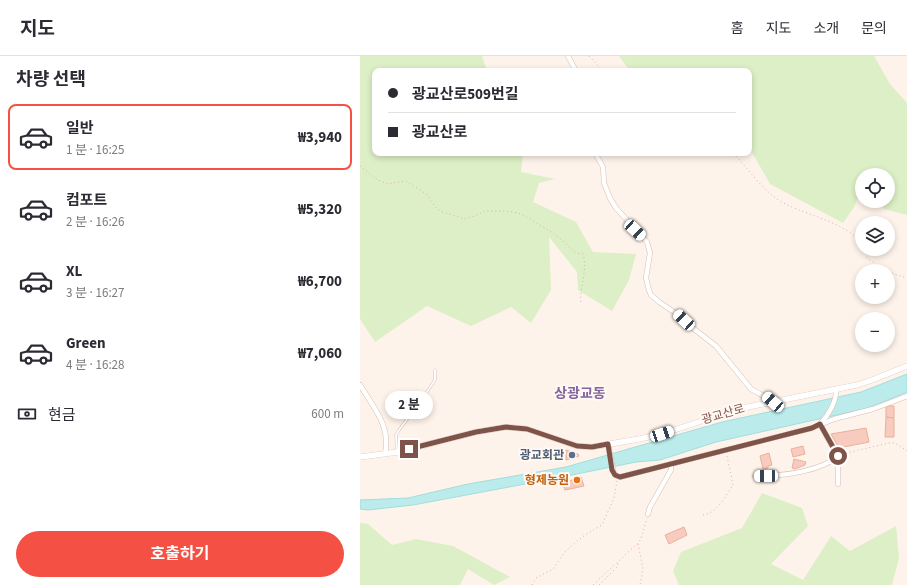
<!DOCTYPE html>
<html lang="ko">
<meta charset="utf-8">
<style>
:root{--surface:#fff;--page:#f2f2f3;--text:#2b2b33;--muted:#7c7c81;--line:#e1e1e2;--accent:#f45044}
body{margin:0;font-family:"Source Sans 3","Noto Sans KR",sans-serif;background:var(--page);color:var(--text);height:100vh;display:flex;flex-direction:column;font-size:15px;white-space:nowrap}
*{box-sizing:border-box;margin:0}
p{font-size:13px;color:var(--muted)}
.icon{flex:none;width:22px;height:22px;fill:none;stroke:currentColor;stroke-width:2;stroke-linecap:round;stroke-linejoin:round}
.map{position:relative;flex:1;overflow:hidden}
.side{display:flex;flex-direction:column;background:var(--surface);width:360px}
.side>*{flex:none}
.banner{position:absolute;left:12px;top:12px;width:380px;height:88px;border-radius:8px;box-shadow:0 2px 6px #0003;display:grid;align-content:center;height:88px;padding:0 16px;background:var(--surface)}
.buttons{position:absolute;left:495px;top:112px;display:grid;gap:8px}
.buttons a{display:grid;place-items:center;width:40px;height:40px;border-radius:50%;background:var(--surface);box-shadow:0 2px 6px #0003;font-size:20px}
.end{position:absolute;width:18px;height:18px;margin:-9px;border:5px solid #7e5449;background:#fff;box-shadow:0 0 0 2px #fff}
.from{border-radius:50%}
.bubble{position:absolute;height:28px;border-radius:14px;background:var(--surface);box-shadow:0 2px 6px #0003;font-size:13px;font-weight:700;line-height:28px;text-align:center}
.car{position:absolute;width:12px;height:24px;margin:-12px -6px;border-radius:5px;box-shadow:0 0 3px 1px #0007;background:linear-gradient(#fff 24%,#345 0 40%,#fff 0 76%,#345 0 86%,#fff 0)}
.banner b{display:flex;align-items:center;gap:14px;height:38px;font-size:15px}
.banner b+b{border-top:1px solid var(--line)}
.banner i{width:10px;height:10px;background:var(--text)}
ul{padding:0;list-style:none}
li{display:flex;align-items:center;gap:12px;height:66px;margin:0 8px 6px;padding:0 8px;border:2px solid transparent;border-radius:8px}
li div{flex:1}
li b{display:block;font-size:15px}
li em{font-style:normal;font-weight:700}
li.active{border-color:var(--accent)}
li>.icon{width:36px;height:36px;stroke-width:1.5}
h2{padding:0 16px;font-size:18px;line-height:48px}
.pay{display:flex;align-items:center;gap:10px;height:44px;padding:0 16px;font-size:15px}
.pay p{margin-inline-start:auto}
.action{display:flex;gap:8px;margin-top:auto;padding:8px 16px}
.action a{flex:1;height:46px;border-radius:24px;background:var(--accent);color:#fff;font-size:16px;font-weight:700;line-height:46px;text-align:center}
header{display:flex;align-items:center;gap:24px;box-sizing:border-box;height:56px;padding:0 20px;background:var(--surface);border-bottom:1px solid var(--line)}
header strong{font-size:19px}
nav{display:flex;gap:22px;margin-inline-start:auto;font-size:14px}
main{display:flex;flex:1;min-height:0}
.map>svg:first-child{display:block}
.green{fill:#ddefc6}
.water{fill:#bbebeb;stroke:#a0dede}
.building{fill:#f7ccbe;stroke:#ecaf9d}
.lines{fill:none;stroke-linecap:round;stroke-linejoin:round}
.service-casing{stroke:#d8bdb2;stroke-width:3}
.minor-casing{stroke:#d8bdb2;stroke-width:5.5}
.tertiary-casing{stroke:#d8bdb2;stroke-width:6}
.path{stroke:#ddafa0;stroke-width:1;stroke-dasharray:1 3;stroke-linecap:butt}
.service{stroke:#fff;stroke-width:2}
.minor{stroke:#fff;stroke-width:4.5}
.tertiary{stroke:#fff;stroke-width:5.5}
.route{stroke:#7e5449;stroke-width:5}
.service-dot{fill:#5c6f8a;stroke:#fff8f3;stroke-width:1.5}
.food-dot{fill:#e8710a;stroke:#fff8f3;stroke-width:1.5}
.labels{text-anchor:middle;stroke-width:4;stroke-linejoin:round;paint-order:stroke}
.street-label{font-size:12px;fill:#7e5449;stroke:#fff8f3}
.service-label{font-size:12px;font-weight:bold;fill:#4e5e75;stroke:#fff8f3;text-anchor:end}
.food-label{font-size:12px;font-weight:bold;fill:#c56008;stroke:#fff8f3;text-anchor:end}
.quarter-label{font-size:14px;font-weight:bold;fill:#8465a0;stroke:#fff8f3}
</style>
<header>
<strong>지도</strong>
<nav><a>홈</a><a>지도</a><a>소개</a><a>문의</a></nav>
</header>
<main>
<section class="side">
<h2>차량 선택</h2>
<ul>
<li class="active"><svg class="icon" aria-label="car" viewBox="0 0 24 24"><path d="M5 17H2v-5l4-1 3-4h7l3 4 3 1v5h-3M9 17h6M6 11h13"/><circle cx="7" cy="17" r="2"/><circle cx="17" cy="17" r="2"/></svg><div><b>일반</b><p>1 분 · 16:25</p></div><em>₩3,940</em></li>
<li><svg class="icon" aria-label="car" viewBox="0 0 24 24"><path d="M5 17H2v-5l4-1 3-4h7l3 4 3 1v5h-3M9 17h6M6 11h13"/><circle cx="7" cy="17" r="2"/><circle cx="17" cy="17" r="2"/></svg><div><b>컴포트</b><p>2 분 · 16:26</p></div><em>₩5,320</em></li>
<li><svg class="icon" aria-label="car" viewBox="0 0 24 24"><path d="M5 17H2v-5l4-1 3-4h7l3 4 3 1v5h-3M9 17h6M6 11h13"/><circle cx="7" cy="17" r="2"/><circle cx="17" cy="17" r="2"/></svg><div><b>XL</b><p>3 분 · 16:27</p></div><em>₩6,700</em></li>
<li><svg class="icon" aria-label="car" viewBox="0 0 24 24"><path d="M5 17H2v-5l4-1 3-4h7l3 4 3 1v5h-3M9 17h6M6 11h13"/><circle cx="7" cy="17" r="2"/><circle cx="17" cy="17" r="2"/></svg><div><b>Green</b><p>4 분 · 16:28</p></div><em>₩7,060</em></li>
</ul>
<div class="pay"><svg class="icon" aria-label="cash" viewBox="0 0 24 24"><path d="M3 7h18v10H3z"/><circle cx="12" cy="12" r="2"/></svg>현금<p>600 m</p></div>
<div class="action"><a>호출하기</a></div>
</section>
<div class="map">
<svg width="547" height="529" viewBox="0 0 547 529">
<rect width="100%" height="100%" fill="#fef3ea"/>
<g class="green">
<path d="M0 0H122L127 15H15V97H129V100L136 97H163L161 116 195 123 179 127 173 146 216 166 233 196 276 198 269 224 252 255 218 234 217 216 189 181 191 234 171 267 151 251 111 270 67 250 15 286 0 263Z"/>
<path d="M259 0H514L530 28 547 47V159L524 153 520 145H528V119H502V140H499L494 151 483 167 410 128 389 91V15H270Z"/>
<path d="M402 437 442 452 448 470 411 508 443 524 471 480 490 495 536 470 539 502 532 529H319L313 515 321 496 382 472Z"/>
<path d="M0 467 8 468 32 489 56 483 93 490 150 521 134 529 108 513 100 529H0Z"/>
</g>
<path class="water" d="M547 318V336L508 352 356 386 300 404 276 406 197 422 53 449 8 454 0 453V444L48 442 108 428 206 411 362 366 501 336Z"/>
<g class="building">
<path d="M526 350H534V362L526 361Z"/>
<path d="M526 361 534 362V381H525Z"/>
<path d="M506 372 509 386 479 392 471 378Z"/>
<path d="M443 390 445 398 433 401 431 393Z"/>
<path d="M206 394 218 398 219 400 206 404Z"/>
<path d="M409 397 412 409 408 410V412L403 413 400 400Z"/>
<path d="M434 403 446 406 445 409 435 413 432 412Z"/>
<path d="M221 421 224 430 205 434 203 427Z"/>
<path d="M324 471 327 479 309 488 305 479Z"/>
</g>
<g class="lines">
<defs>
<path id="service" d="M37 395 36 379 39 374 63 342 75 324V314"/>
<g id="minor">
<path d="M208 0 216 15"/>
<path d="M235 97 243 111 244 127 250 142 256 152 287 186 290 197 286 222 289 234 291 239 299 246 317 258 330 270 356 290 391 333C399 338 406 340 413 346"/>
<path d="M0 329C14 352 31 370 25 398"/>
<path d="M476 333C477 345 468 360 460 368L478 401V428"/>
<path d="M248 388 253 414 255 419 260 421 452 372 474 363 513 353 547 340"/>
<path d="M395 420C422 420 456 416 478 401"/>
<path d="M288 458 290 451 311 414V408"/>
</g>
<path id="tertiary" d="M0 401 38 396 116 376 146 371 167 373 217 390 232 391 279 383 302 378 378 353 497 329 512 324 547 310"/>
</defs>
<use href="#service" class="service-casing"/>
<use href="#minor" class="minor-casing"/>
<use href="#tertiary" class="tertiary-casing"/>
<g class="path">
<path d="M229 0 243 15"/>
<path d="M373 97C389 113 401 133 420 145 446 160 481 164 502 187"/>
<path d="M0 110 18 124 27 128 46 125 66 138 76 152 83 156 104 163 115 160 125 155H145L158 157 170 163 193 177 204 186 216 197 223 198C228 216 219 231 221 248"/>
<path d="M506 193 507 195V202L526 215"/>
<path d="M528 216 547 222"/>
<path d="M482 398 529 387H535L547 395"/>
<path d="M343 459C358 457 365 440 373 429L367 400"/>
<path d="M278 488 283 512 280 529"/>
<path d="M172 529 176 522 193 513 204 497 211 490 225 479 242 469 254 442 257 425"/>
<path d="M233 529 278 487 281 483 287 462"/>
<path d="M239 529 257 511 259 505"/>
</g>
<use href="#service" class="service"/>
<use href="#minor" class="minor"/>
<use href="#tertiary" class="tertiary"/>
</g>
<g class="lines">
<path class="route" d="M49 393 116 376 146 371 167 373 217 390 232 391 248 388 252 414 255 419 260 421 452 372 460 368 478 400"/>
</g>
<circle class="service-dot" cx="212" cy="399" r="4"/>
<circle class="food-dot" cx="217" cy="424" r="4"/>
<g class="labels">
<g class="street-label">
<text transform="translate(363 358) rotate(-16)" y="4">광교산로</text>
</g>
<g class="service-label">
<text x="204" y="403">광교회관</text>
</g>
<g class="food-label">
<text x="209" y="428">형제농원</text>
</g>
<g class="quarter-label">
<text x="220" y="342">상광교동</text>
</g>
</g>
</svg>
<div class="buttons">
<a><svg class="icon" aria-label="locate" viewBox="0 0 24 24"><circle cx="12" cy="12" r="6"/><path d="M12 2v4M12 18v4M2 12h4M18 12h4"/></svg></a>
<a><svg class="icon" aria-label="layers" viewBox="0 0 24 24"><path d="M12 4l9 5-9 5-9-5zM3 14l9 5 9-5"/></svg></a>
<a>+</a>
<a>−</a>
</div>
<i class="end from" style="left:478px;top:400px"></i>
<i class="end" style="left:49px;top:393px"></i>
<div class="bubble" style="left:25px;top:335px;width:48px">2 분</div>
<i class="car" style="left:275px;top:174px;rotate:133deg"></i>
<i class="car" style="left:324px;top:264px;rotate:313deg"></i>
<i class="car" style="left:413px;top:346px;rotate:311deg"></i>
<i class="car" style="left:302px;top:378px;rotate:72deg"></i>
<i class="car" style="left:406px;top:420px;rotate:269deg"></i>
<div class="banner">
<b><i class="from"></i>광교산로509번길</b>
<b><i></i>광교산로</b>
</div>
</div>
</main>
